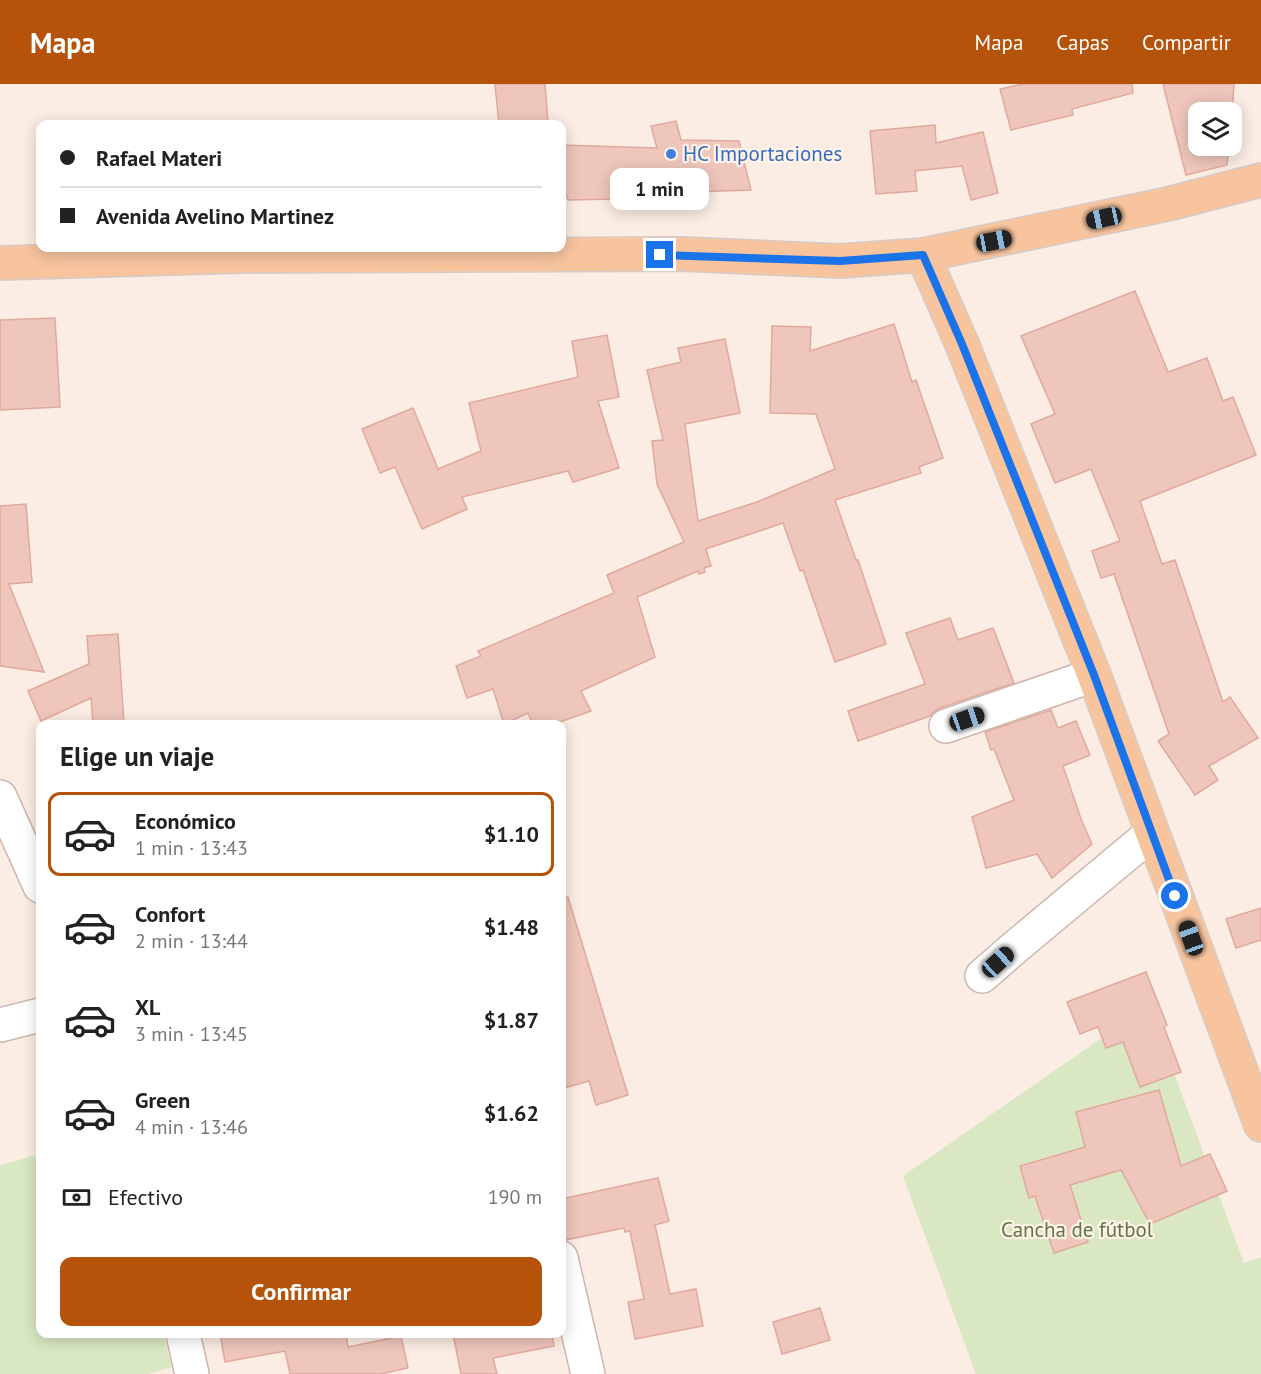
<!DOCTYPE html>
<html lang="es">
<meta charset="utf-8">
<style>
:root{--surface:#fff;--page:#f2f2f2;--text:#222;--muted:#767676;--line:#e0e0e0;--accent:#b45309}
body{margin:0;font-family:"PT Sans",sans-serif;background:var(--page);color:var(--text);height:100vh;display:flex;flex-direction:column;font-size:22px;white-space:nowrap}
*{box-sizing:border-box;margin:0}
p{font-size:20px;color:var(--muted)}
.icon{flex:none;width:33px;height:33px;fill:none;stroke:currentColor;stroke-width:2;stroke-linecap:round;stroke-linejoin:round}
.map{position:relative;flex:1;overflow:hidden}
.panel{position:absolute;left:36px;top:636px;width:530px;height:618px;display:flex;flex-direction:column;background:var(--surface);border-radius:12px;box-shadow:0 3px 15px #0003}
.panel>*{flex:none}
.guide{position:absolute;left:36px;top:36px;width:530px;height:132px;border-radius:12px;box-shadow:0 3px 15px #0003;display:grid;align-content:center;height:132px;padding:0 24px;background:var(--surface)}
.fabs{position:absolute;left:1188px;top:18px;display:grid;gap:12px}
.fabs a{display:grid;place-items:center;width:54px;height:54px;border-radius:12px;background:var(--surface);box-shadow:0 3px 15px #0003;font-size:30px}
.end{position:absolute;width:27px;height:27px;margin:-14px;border:8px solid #1a73e8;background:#fff;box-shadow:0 0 0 3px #fff}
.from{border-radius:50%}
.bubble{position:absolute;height:42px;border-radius:12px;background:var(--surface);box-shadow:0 3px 15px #0003;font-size:20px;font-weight:700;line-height:42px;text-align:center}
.car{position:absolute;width:18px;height:36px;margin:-18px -9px;border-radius:8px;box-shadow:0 0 4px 2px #0007;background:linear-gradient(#222 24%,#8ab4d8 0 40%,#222 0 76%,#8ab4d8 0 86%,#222 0)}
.guide b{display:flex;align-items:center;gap:21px;height:57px;font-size:22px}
.guide b+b{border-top:2px solid var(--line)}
.guide i{width:15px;height:15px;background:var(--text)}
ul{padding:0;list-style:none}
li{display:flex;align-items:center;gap:18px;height:84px;margin:0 12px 9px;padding:0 12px;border:3px solid transparent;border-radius:12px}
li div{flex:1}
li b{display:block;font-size:22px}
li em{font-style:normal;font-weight:700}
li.current{border-color:var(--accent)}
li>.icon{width:54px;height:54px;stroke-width:1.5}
h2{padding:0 24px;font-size:27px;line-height:72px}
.pay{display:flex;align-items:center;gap:15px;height:66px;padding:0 24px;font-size:22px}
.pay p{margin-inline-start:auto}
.cta{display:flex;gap:12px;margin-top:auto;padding:12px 24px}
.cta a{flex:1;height:69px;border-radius:12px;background:var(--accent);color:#fff;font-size:24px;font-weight:700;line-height:69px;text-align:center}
header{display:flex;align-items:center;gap:36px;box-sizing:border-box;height:84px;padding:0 30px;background:var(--accent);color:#fff}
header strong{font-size:28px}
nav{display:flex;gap:33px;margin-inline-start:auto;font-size:21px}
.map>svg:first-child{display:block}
.green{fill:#d9e8c3}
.building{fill:#efc6bc;stroke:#e1a99d;stroke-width:1.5}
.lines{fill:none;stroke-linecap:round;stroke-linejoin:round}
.minor-casing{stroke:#ceb5ad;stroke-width:36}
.major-casing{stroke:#d5cbc9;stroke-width:36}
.minor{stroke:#fff;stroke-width:33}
.major{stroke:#f7c49e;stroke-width:33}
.route{stroke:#1a73e8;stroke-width:8}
.shop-dot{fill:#3f7fe0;stroke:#fef2e9;stroke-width:2}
.labels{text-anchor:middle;stroke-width:4.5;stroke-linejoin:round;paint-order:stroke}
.shop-label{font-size:21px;fill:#366cbe;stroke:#fef2e9;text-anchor:start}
.park-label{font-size:21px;fill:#5d7842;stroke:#fef2e9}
</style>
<header>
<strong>Mapa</strong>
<nav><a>Mapa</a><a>Capas</a><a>Compartir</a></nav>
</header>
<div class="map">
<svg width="1261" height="1290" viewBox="0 0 1261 1290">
<rect width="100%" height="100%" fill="#fbede3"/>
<g class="green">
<path d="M1149 921 1244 1179 1261 1173V1290H976L903 1092Z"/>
<path d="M40 1070V1250H163L172 1283 148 1290H0V1081Z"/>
</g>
<g class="building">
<path d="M495 0H545L548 40H499Z"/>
<path d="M1023 0H1132L1133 9 1072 25 1073 31 1011 46 1000 5Z"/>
<path d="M1163 0H1234L1232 31V28H1198V62H1229L1227 81 1186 91Z"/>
<path d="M676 37 681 56 739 57 751 106 666 109V114L568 116 561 97V61L657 64 651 42Z"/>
<path d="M935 41 936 59 983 48 998 109 971 116 962 82 915 87 917 107 876 110 870 47Z"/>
<path d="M1135 207 1168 288 1207 274 1223 317 1233 313 1256 371 1140 417 1162 480 1175 476 1223 618 1230 613 1258 654 1209 682 1218 696 1195 711 1158 657 1169 650 1114 490 1101 494 1092 467 1120 457 1091 385 1055 399 1031 340 1055 330 1021 252Z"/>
<path d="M55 234 60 323 0 326V236Z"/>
<path d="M894 240 912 298 916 296 943 374 919 383 921 389 835 416 856 476H858L886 560 835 578 803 486 800 487 783 439 706 465 711 482 704 484 705 488 699 490 698 487 637 513 655 573 581 607 591 627 554 640H533L528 629 504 640 493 605 467 614 456 582 481 572 478 567 614 509 607 491 684 458 657 400 652 357 663 356 647 286 681 278 678 264 725 255 740 329 685 340 698 437 757 418 835 385 816 330 770 329 772 242 811 243 810 267Z"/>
<path d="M607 251 619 313 598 317 619 384 573 398 568 387 462 413 467 425 422 445 395 383 380 389 362 345 413 324 438 385 481 367 469 319 578 293 572 257Z"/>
<path d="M26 420 32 498 9 500 44 588 0 582V422Z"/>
<path d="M950 534 958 556 993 544 1014 599 940 624 932 629 930 632 858 657 848 627 925 600 906 549Z"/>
<path d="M118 550 124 640H93L91 614 41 637 28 607 89 580 87 552Z"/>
<path d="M1051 626 1058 644 1076 637 1090 671 1063 682 1081 735 1092 760 1052 794 1037 770 986 784 972 733 1014 716 994 665 991 666 985 648Z"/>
<path d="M568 813 628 1011 596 1021 589 997 561 1005V814Z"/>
<path d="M1261 824V856L1236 864 1226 835Z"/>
<path d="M1146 888 1167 941 1164 943 1181 988 1140 1003 1123 958 1106 964 1098 943 1080 950 1067 918Z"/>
<path d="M1159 1006 1181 1082 1210 1070 1227 1107 1150 1140 1121 1086 1070 1101 1088 1158 1054 1169 1035 1112 1029 1114 1020 1082 1085 1063 1076 1028Z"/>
<path d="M658 1094 669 1137 655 1141 670 1210 696 1205 703 1242 635 1255 628 1218 644 1215 630 1147 625 1148 624 1144 565 1156 561 1139V1115Z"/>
<path d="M820 1224 830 1256 782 1270 773 1238Z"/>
<path d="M220 1250H346L348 1263 401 1252 408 1284 381 1290H290L285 1267 225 1278Z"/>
<path d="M453 1250H552L554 1262 493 1274 497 1290H461Z"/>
</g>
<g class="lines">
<defs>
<g id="minor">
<path d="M946 642 1094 591"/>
<path d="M0 713 40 802"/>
<path d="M982 892 1013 865 1152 749"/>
<path d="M0 941 40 931"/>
<path d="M561 1174 588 1290"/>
<path d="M183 1250 192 1290"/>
</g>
<g id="major">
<path d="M923 171 962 260 1094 591 1261 1041"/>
<path d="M0 179 242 172 683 170 840 177 923 171 1168 120 1261 96"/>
</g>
</defs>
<use href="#minor" class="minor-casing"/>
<use href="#major" class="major-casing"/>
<use href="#minor" class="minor"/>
<use href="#major" class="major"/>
</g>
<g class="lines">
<path class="route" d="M660 171 840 177 923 171 962 260 1094 591 1175 812"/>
</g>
<circle class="shop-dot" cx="671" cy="70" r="6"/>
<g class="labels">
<g class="shop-label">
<text x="683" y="77">HC Importaciones</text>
</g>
<g class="park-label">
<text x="1077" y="1153">Cancha de fútbol</text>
</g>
</g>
</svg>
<div class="fabs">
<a><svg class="icon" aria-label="layers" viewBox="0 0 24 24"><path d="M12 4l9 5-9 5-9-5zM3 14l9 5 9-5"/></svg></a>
</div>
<i class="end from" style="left:1175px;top:812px"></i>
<i class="end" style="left:660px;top:171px"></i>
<div class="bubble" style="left:610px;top:84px;width:99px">1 min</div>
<i class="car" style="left:1104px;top:134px;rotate:258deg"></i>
<i class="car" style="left:994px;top:157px;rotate:79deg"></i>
<i class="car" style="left:967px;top:635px;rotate:71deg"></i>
<i class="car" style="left:1191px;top:854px;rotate:340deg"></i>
<i class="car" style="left:998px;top:878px;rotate:48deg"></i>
<div class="guide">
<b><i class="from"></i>Rafael Materi</b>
<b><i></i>Avenida Avelino Martinez</b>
</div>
<section class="panel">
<h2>Elige un viaje</h2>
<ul>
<li class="current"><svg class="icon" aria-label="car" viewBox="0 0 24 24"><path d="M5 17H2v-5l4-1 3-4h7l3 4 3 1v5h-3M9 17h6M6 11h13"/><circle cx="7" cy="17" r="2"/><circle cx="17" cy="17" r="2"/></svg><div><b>Económico</b><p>1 min · 13:43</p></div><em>$1.10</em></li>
<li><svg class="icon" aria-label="car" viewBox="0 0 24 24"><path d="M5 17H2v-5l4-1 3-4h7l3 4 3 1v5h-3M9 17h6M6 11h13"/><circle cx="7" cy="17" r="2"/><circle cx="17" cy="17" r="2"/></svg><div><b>Confort</b><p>2 min · 13:44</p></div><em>$1.48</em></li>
<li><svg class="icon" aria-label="car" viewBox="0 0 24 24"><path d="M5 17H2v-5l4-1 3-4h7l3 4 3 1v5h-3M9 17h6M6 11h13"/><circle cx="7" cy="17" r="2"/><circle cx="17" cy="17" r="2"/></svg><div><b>XL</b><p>3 min · 13:45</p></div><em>$1.87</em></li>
<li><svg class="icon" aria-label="car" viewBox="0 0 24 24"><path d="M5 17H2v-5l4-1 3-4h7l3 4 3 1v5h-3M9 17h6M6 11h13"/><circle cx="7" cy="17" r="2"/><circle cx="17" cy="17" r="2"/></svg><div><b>Green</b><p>4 min · 13:46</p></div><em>$1.62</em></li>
</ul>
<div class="pay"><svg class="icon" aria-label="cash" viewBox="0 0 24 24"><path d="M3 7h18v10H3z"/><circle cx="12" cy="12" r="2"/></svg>Efectivo<p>190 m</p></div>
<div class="cta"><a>Confirmar</a></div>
</section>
</div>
